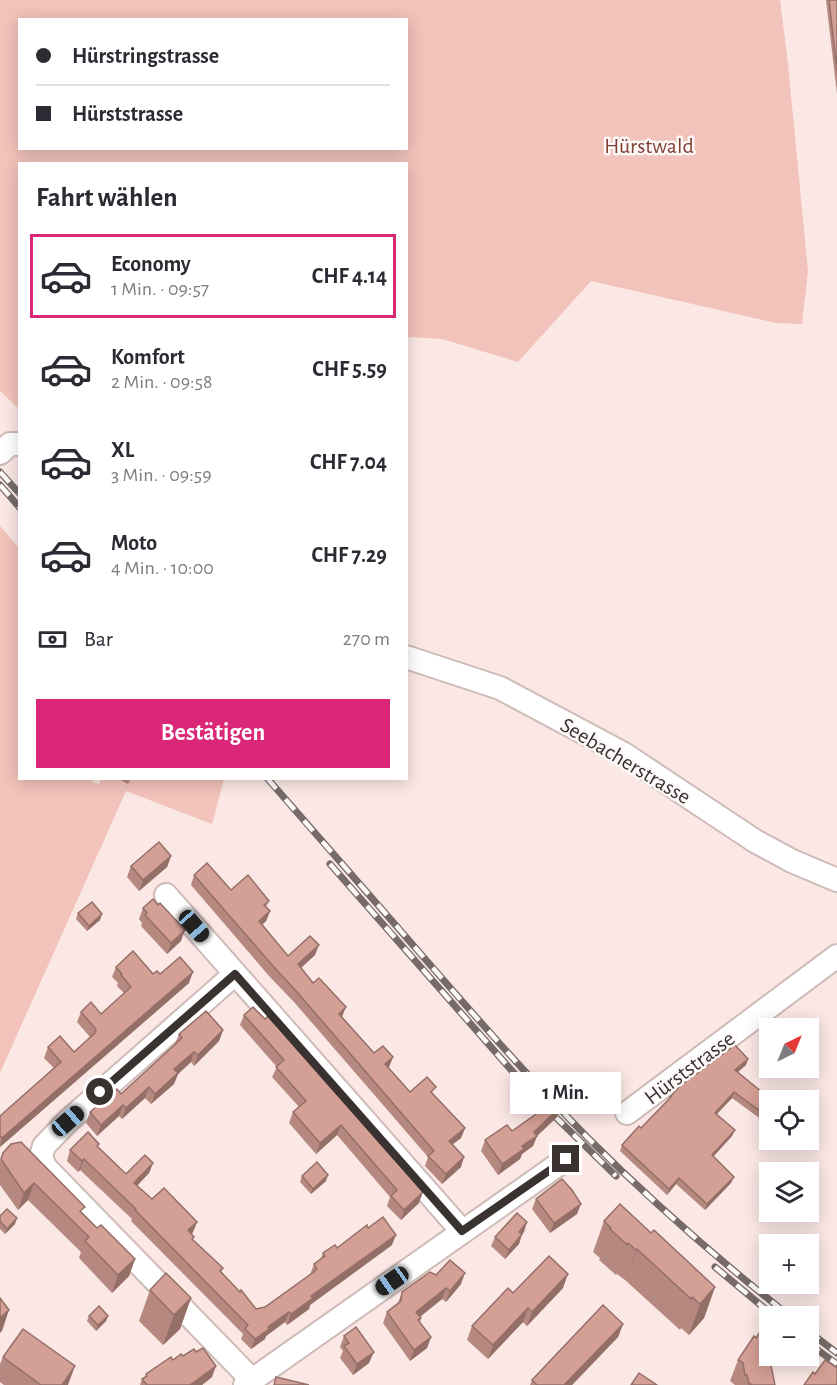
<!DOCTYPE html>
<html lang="de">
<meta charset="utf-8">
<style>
:root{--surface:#fff;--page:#f7f7f7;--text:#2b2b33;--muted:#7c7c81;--line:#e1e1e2;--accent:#db2777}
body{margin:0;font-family:"Alegreya Sans",sans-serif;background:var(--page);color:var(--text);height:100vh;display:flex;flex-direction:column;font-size:22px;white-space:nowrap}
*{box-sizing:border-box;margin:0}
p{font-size:20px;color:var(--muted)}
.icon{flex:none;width:33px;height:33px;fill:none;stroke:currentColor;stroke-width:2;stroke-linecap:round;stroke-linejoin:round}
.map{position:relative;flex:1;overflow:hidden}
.drawer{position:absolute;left:18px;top:162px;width:390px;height:618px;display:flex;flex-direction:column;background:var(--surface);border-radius:0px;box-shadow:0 3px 15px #0003}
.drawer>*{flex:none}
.banner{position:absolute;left:18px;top:18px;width:390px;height:132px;border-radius:0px;box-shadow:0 3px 15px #0003;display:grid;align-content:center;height:132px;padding:0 18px;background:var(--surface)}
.needle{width:39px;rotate:43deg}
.buttons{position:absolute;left:759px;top:1018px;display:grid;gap:12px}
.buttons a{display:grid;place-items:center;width:60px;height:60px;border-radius:0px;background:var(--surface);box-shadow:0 3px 15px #0003;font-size:30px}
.end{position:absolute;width:27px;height:27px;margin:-14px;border:8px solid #393231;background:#fff;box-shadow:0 0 0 3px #fff}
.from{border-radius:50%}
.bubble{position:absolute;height:42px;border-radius:0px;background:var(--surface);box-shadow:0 3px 15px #0003;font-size:20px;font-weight:600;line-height:42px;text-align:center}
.car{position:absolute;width:18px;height:36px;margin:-18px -9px;border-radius:8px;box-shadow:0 0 4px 2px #0007;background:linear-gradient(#222 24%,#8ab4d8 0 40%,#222 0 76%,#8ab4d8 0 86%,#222 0)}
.banner b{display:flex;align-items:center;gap:21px;height:57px;font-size:22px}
.banner b+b{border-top:2px solid var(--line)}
.banner i{width:15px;height:15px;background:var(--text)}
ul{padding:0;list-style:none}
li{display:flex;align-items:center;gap:18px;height:84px;margin:0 12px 9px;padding:0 6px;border:3px solid transparent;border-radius:0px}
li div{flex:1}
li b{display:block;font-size:22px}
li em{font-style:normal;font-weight:600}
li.selected{border-color:var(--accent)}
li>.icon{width:54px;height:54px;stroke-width:1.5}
h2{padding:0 18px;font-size:27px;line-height:72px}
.pay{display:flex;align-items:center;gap:15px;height:66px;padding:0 18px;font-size:22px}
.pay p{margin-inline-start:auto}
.primary-button{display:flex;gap:12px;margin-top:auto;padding:12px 18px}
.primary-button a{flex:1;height:69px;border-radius:0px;background:var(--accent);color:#fff;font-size:24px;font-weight:600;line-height:69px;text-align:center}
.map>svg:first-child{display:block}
.green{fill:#f1c3ba;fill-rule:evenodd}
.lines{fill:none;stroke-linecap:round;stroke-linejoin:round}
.minor-casing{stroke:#cebbb8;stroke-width:26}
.minor{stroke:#fff;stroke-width:22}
.rail-casing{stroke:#766b69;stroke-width:7}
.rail{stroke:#fdf9f9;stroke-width:4.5;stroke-dasharray:14;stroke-linecap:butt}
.wall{fill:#b68980}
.shaded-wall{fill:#946f68}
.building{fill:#d49f95;stroke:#946f68;stroke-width:1.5}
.route{stroke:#393231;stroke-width:8}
.labels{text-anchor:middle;stroke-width:5;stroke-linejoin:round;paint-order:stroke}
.park-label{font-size:22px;fill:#813e33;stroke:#fdf9f9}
.street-label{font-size:22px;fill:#393231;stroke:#fdf9f9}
</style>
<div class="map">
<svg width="837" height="1385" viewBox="0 0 837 1385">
<rect width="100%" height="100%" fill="#fbe8e5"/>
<g class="green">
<path d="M0 0H780L788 64 808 271 802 324 776 323 591 281 518 362 442 339 407 337 406 164H20L19 409 0 391ZM20 20H406V148H20Z"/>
<path d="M0 526 19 548 20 778 93 779 92 782 99 784 101 778 224 779 212 824 126 791 0 1073Z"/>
</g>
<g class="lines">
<defs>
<g id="minor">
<path d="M0 453 10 444H20"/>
<path d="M406 657 500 688 624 754 755 841 792 861 837 880"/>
<path d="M166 895 462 1231"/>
<path d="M235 974 68 1121 44 1146 41 1156 45 1167 252 1380"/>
<path d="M627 1113 837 956"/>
<path d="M245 1385 566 1159"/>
</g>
</defs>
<use href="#minor" class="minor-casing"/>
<use href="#minor" class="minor"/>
<defs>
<g id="rail">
<path d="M0 472 20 494"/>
<path d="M0 485 20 508"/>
<path d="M267 778C318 837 369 894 419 952 474 1015 529 1078 587 1137 651 1201 720 1261 791 1317"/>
<path d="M330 864 535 1097 616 1176"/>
<path d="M715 1267 775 1317"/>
<path d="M808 1331 837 1353"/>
<path d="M808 1343 837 1364"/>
</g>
</defs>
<use href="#rail" class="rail-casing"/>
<use href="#rail" class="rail"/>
</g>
<g class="wall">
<path d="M826 0H837V94Z"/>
<path d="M117 778H131L128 784Z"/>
<path d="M171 856 167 867 139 891 127 877 131 866Z"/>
<path d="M194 875 231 890 269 901 266 907 270 911 266 921 262 925 288 956 315 955 301 968 342 1017 374 1053 393 1057 389 1067 388 1068 410 1092 433 1094 465 1128 461 1138 453 1144 461 1167 442 1184 425 1166 428 1157 294 1002 269 976 191 885Z"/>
<path d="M143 908 181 941 167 954 141 926 142 923 139 919Z"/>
<path d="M78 913 100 920 87 931 76 919Z"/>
<path d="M116 967 153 974H160L189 983 0 1147V1116L54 1068 44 1058 48 1047 74 1052 90 1037 77 1022 81 1012 101 1014 124 993 117 986 118 983 112 977Z"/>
<path d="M244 1015 419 1203 401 1220 387 1206 390 1197 337 1135 316 1154 289 1123 293 1112 299 1107 272 1077 277 1067 240 1025Z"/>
<path d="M223 1030 219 1041 194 1066 191 1062 178 1074 174 1084 151 1104 145 1098 122 1119 119 1116 97 1136 86 1123 90 1112 121 1094 175 1044 179 1034Z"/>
<path d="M746 1065 738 1072 773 1101 762 1120 732 1098 717 1114 735 1130 732 1136 713 1157 731 1183 705 1210 676 1184 667 1195 620 1151 622 1145 641 1128 669 1099 670 1097Z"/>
<path d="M561 1106 557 1117 537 1136 533 1146 522 1154 520 1159 498 1175 481 1151 485 1140 512 1131Z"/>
<path d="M98 1147 126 1174 153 1163 149 1173 137 1186 152 1199 197 1222 193 1232 192 1234 193 1240 223 1268 221 1273 256 1309 265 1307 310 1275 314 1264 321 1258 323 1253 337 1248 368 1228 392 1245 310 1305 309 1309 287 1325 285 1322 266 1336 265 1339 251 1349 241 1339 243 1334 131 1221 132 1219 80 1170 78 1172 67 1161 70 1150Z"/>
<path d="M3 1153 82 1214 97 1228 135 1259 129 1276 112 1293 79 1258 81 1252 28 1200 18 1210 0 1185V1161Z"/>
<path d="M302 1176 326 1181 311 1194 300 1182Z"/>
<path d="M536 1199 577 1214 550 1233 532 1209Z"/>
<path d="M0 1216 15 1224 5 1234 0 1229Z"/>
<path d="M604 1221 651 1233 715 1287 704 1318 689 1335 681 1328 680 1330 625 1280 617 1274 616 1275 599 1260 600 1258 593 1252Z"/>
<path d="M524 1232 522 1234 519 1244 505 1259 491 1246 495 1237Z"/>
<path d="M461 1284 446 1302 442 1299 420 1317 421 1318 420 1322 431 1337 427 1348 410 1361 383 1323 387 1312 398 1303 402 1292Z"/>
<path d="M563 1288 527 1326 523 1322 488 1359 467 1340 472 1326 513 1293Z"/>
<path d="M150 1290 191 1298 180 1329 163 1345 139 1321Z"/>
<path d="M89 1316H108L106 1321 96 1331 87 1321Z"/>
<path d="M623 1324 618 1337 572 1385H530L532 1380Z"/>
<path d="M344 1336 369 1363 353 1375 340 1358 343 1351 340 1347Z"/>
<path d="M183 1356 212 1377 202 1385H140L142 1379 145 1377 146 1374 173 1360Z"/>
<path d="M770 1356H776L771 1369 775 1385H735L730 1381 738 1360Z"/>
<path d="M3 1357 68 1385H4L0 1382V1364Z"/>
</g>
<g class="shaded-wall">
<path d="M171 856 167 867 139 891 143 880Z"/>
<path d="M270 911 266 921 255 931 259 921Z"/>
<path d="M102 914 100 920 87 931 89 926Z"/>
<path d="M185 930 181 941 167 954 171 943Z"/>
<path d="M319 945 315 955 294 974 298 964Z"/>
<path d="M193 972 189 983 0 1147 2 1138Z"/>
<path d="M346 1007 342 1017 339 1014Z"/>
<path d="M223 1030 219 1041 194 1066 198 1055Z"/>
<path d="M194 1052 191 1062 178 1074 174 1084 151 1104 155 1094 174 1069Z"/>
<path d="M393 1057 389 1067 381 1074 385 1064Z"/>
<path d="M748 1059 746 1065 733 1076 735 1070Z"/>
<path d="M149 1087 145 1098 122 1119 126 1108Z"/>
<path d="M734 1092 732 1098 713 1118 715 1113Z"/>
<path d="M123 1105 119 1116 97 1136 101 1125Z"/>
<path d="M561 1106 557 1117 537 1136 533 1146 522 1154 520 1159 498 1175 502 1164Z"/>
<path d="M770 1107V1110L762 1120 764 1114Z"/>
<path d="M341 1125 337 1135 316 1154 320 1143Z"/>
<path d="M465 1128 461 1138 445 1150 449 1141Z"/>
<path d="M735 1130 732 1136 709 1161 712 1155Z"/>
<path d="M464 1157 461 1167 442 1184 446 1174Z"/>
<path d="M84 1159 80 1170 78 1172 82 1161Z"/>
<path d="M153 1163 149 1173 130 1193 134 1183Z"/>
<path d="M328 1175 326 1181 311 1194 313 1189Z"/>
<path d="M734 1177 731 1183 705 1210 707 1204Z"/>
<path d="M679 1178 676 1184 667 1195 669 1189Z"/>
<path d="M34 1183 28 1200 18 1210 24 1193Z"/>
<path d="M423 1192 419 1203 401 1220 404 1210Z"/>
<path d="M581 1204 577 1214 550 1233 554 1223Z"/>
<path d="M17 1218 15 1224 5 1234 7 1229Z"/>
<path d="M197 1222 193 1232 184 1241 188 1230Z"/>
<path d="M527 1222 524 1232 516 1241 519 1232Z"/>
<path d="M522 1234 519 1244 505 1259 509 1250Z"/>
<path d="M396 1235 392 1245 310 1305 309 1309 287 1325 291 1314 311 1296Z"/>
<path d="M637 1249 625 1280 636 1250Z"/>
<path d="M135 1259 129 1276 112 1293 118 1275Z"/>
<path d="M465 1273 461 1284 446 1302 450 1291Z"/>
<path d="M568 1274 563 1288 527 1326 532 1312Z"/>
<path d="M715 1287 704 1318 689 1335 700 1304Z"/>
<path d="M446 1288 442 1299 412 1323 416 1312Z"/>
<path d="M191 1298 180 1329 163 1345 174 1315Z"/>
<path d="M528 1308 523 1322 488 1359 493 1345Z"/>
<path d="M9 1310 2 1331 0 1333V1318Z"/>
<path d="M289 1312 285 1322 266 1336 265 1339 251 1349 255 1339 268 1327Z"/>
<path d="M108 1316 106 1321 96 1331 98 1325Z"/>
<path d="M623 1324 618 1337 572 1385H564Z"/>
<path d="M431 1337 427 1348 410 1361 414 1350Z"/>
<path d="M374 1352 369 1363 353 1375 357 1364Z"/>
<path d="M772 1356H776L771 1369 770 1361Z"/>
<path d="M75 1366 68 1385H62Z"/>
<path d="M216 1366 212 1377 202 1385H190Z"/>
</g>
<g class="building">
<path d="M829 0H837V71Z"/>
<path d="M159 842 171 856 143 880 131 866Z"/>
<path d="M207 863 231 890 248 875 269 901 264 905 270 911 259 921 288 956 310 936 319 945 298 964 313 983 319 978 346 1007 339 1014 374 1053 383 1046 393 1057 385 1064 410 1092 427 1077 436 1087 431 1092 465 1128 449 1141 464 1157 446 1174 428 1156 434 1151 297 992 273 966 194 875Z"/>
<path d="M153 899 158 905 160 903 185 930 171 943 145 915 147 913 143 908Z"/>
<path d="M92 902 102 914 89 926 78 913Z"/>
<path d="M133 951 153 974 157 971 160 974 180 957 193 972 2 1138 0 1136V1116L61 1062 48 1047 60 1036 74 1052 96 1032 95 1031 96 1029 81 1012 91 1002 101 1014 131 987 121 975 122 974 116 967Z"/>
<path d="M253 1007 265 1019 268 1016 423 1192 404 1210 391 1196 397 1190 341 1125 320 1143 293 1112 306 1101 276 1067 284 1060 244 1015Z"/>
<path d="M206 1011 223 1030 198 1055 194 1052 174 1069 178 1073 155 1094 149 1087 126 1108 123 1105 101 1125 90 1112 117 1089 121 1094 182 1038 179 1034Z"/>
<path d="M735 1045 748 1059 735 1070 773 1101H770V1107L764 1114 734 1092 715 1113 735 1130 712 1155 734 1177 707 1204 679 1178 669 1189 622 1145 639 1126 641 1128 671 1097H670L680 1086Z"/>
<path d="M556 1100 561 1106 534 1132 537 1136 522 1146 524 1149 502 1164 485 1140 507 1125 512 1131Z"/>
<path d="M88 1132 99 1144 97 1146 126 1174 145 1155 153 1163 134 1183 152 1199 164 1188 197 1222 188 1230 194 1237 192 1239 223 1268 220 1271 240 1292 241 1290 256 1309 265 1307 315 1271 317 1269 314 1264 325 1256 323 1253 335 1245 337 1248 367 1225 368 1228 383 1217 396 1235 311 1296 313 1298 291 1314 289 1312 268 1327 269 1329 255 1339 245 1329 248 1325 135 1210 136 1209 84 1159 82 1161 70 1150Z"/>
<path d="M21 1142 85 1207 80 1211 97 1228 101 1225 135 1259 118 1275 85 1241 89 1237 34 1183 24 1193 1 1159 3 1153 11 1144Z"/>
<path d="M317 1162 328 1175 313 1189 302 1176Z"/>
<path d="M562 1179 572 1190 581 1204 554 1223 536 1199Z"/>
<path d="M620 1204 651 1233 654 1230 715 1287 700 1304 692 1297 691 1299 637 1249 636 1250 628 1243 627 1245 610 1229 611 1228 604 1221Z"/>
<path d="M7 1209 17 1218 7 1229 0 1221V1216Z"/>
<path d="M517 1213 527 1222 519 1232 522 1234 509 1250 495 1237Z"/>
<path d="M549 1256 568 1274 532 1312 528 1308 493 1345 472 1326 508 1288 513 1293Z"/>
<path d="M450 1260 465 1273 450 1291 446 1288 416 1312 421 1318 418 1320 431 1337 414 1350 387 1312 401 1301 402 1292 430 1272 436 1275Z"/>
<path d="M166 1273 191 1298 174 1315 150 1290Z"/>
<path d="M0 1298 9 1310 0 1318Z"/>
<path d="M603 1305 623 1324 564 1385H537L532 1380Z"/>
<path d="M99 1306 108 1316 98 1325 89 1316Z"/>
<path d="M765 1324 770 1327V1356H773L770 1361 775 1385H751V1384H749L747 1375H745L743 1363 738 1360 754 1336 756 1338Z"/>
<path d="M356 1327 374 1352 357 1364 344 1346 349 1343 344 1336Z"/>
<path d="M23 1329 75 1366 62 1385H41L3 1357Z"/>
<path d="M203 1348 216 1366 190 1385H147L142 1379 147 1376 146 1374 171 1357 173 1360 181 1354 183 1356 194 1349 196 1352Z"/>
<path d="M825 1360 837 1368V1383L836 1385H804L813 1372 815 1374Z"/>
<path d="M639 1373 657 1385H631Z"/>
<path d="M276 1377 309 1385H274Z"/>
</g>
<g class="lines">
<path class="route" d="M100 1092 235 974 462 1231 566 1159"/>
</g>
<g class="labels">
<g class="park-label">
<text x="649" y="153">Hürstwald</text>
</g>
<g class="street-label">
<text transform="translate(626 760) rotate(31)" y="8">Seebacherstrasse</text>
<text transform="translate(689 1067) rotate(-37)" y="8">Hürststrasse</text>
</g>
</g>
</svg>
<div class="buttons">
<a><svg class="needle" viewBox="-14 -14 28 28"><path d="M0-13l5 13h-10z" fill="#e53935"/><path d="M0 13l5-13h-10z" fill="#7c7c81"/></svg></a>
<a><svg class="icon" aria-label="locate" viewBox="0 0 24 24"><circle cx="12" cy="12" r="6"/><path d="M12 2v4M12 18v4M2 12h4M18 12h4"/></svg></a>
<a><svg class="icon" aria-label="layers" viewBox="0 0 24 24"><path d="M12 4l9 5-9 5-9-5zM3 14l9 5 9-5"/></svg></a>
<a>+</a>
<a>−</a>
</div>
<i class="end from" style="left:100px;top:1092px"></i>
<i class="end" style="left:566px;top:1159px"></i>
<div class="bubble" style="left:510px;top:1072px;width:111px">1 Min.</div>
<i class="car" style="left:194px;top:926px;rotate:139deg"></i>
<i class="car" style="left:68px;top:1121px;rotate:49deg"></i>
<i class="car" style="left:392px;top:1281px;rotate:235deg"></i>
<div class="banner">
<b><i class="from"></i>Hürstringstrasse</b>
<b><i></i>Hürststrasse</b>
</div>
<section class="drawer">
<h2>Fahrt wählen</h2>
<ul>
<li class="selected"><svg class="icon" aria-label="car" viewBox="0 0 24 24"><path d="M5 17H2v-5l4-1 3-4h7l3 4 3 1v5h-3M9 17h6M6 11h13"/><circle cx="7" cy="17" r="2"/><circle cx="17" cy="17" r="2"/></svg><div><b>Economy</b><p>1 Min. · 09:57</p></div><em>CHF 4.14</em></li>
<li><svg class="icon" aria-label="car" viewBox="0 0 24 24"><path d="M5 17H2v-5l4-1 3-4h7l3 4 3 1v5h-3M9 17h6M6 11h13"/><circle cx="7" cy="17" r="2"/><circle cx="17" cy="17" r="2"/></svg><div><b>Komfort</b><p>2 Min. · 09:58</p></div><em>CHF 5.59</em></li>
<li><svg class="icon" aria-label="car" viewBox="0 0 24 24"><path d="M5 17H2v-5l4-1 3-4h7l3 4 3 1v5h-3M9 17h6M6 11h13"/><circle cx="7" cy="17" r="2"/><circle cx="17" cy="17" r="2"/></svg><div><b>XL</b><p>3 Min. · 09:59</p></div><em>CHF 7.04</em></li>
<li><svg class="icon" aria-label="car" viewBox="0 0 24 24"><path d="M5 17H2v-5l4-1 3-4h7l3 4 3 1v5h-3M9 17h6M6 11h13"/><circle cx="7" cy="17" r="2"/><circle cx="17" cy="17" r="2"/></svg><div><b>Moto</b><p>4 Min. · 10:00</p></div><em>CHF 7.29</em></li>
</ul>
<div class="pay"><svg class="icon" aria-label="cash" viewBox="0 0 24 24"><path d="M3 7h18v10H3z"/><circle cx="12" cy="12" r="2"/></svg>Bar<p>270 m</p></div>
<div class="primary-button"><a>Bestätigen</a></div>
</section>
</div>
